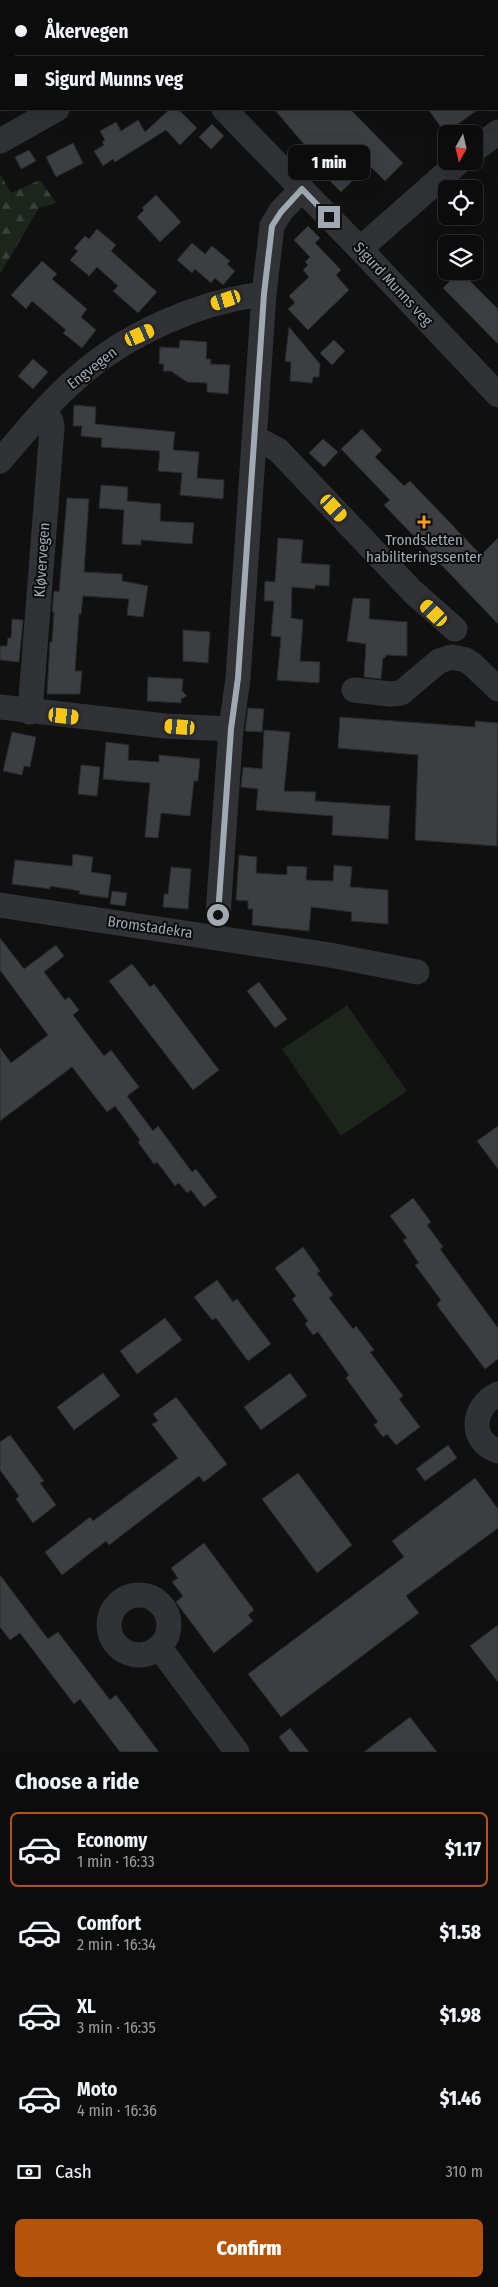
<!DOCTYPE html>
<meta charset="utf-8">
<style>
:root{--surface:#0c0c0d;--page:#151516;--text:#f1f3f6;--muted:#9a9b9d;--line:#2c2c2e;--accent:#b45309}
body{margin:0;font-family:"Fira Sans Condensed",sans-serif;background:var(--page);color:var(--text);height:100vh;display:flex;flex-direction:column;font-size:19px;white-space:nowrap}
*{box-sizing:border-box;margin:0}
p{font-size:16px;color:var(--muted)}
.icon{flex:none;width:28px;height:28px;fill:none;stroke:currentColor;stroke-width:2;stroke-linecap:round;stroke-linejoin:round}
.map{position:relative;height:1752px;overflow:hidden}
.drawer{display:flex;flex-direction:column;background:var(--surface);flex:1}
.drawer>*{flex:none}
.top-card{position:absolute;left:0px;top:0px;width:499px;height:110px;box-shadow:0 5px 20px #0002,0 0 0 1px var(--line);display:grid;align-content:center;height:110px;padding:0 15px;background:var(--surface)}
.needle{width:32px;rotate:188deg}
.fabs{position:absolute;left:438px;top:125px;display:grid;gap:10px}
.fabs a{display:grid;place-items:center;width:45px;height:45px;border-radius:8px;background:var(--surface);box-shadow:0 5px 20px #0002,0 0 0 1px var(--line);font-size:25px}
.end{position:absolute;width:22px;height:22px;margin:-11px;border:6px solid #a0a8b2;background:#111;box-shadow:0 0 0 2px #111}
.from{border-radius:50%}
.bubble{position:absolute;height:35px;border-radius:8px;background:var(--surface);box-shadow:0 5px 20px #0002,0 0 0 1px var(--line);font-size:16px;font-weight:800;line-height:35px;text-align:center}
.car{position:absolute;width:15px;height:30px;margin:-15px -8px;border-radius:6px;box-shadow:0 0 4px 1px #0007;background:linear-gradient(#f5c518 24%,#345 0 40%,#f5c518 0 76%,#345 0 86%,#f5c518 0)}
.top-card b{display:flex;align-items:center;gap:18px;height:48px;font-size:19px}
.top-card b+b{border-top:1px solid var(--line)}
.top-card i{width:12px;height:12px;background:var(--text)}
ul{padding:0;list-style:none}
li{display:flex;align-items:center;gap:15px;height:75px;margin:0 10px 8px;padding:0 5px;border:2px solid transparent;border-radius:8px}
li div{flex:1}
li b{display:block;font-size:19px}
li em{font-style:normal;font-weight:800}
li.active{border-color:var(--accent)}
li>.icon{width:45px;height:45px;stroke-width:1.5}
h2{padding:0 15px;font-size:22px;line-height:60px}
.pay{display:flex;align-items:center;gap:12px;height:55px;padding:0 15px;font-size:19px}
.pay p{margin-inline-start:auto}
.cta{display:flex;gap:10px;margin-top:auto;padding:10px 15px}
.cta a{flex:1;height:58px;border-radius:8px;background:var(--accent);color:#fff;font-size:20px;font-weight:800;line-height:58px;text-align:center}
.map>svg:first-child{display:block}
.forest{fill:url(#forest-firs)}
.pitch{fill:#1c241c}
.building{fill:#3c3e41;stroke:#2a2a2d}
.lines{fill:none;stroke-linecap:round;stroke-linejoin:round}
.minor{stroke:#313236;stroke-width:25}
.route{stroke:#a0a8b2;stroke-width:6}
.poi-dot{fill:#f69b23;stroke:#0b0b0c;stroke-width:2}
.labels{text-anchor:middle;stroke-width:4;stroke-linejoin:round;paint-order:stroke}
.street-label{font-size:15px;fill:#a0a8b2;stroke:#0b0b0c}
.poi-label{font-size:15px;fill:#a0a8b2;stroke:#0b0b0c}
</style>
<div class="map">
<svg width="498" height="1752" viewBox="0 0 498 1752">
<defs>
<pattern id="forest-firs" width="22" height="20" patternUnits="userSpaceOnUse" patternTransform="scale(1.25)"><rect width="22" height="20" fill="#1c241c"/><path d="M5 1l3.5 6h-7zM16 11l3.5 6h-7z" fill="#3a413b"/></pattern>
</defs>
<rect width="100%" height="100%" fill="#101011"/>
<path class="forest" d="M0 174 11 193 40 180 56 203 39 208 0 274Z"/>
<path class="pitch" d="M347 1005 407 1091 341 1136 282 1049Z"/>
<g class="building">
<path d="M170 109H178L197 128 180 145 166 130 115 162 113 159 103 166 94 151 104 145 102 142 105 140 100 131 116 122 121 131 138 120 145 132Z"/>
<path d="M274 109H350L403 163 385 181 369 165 341 192 303 154 308 149Z"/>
<path d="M428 109H479L445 133Z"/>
<path d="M212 124 224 136 211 149 199 137Z"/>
<path d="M73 143 83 163 56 177 46 157Z"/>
<path d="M29 150 36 161 21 169 15 157Z"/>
<path d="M156 195 181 222 160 242 137 217 144 210 142 208Z"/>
<path d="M308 226 320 238 315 243 341 270 336 275 349 290 308 330 288 309 295 303 289 296 309 277 303 270 308 265 305 262 310 257 294 240Z"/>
<path d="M97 229 116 245 111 251 157 292 138 313 113 291 118 286 97 267 89 276 70 260 78 251 74 248 85 236 89 239Z"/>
<path d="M192 243 205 254 212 246 230 261 227 264 235 271 223 285 215 278 211 283 195 269 192 273 177 260Z"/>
<path d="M42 261 57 274 52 279 87 309 81 317 96 330 82 348 63 333 66 330 32 301 26 309 11 295Z"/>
<path d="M460 271 498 309V344L443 288Z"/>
<path d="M289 327 320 364 319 377H313L312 383 290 381 291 362 285 361Z"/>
<path d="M180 340 207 342 206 359H211L210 364 230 365 228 394 207 392V383L187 382 171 371H163L164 364H159L160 347 179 348Z"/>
<path d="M334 340 345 351 332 365 320 353Z"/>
<path d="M33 359 48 372 33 389 18 376Z"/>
<path d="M74 405 96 407 95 424 175 432 173 450 199 452 197 478 224 480 223 499 180 495 182 473 158 471 160 451 101 447 102 438 81 436 82 426H73Z"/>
<path d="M362 429 382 450 375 457 404 486 410 481 481 555 498 538V624L384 505 390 500 341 449Z"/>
<path d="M323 439 338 452 324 467 309 453Z"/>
<path d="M101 485 128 487 127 501 161 504 160 521 194 523 192 544 141 540V545L122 544 124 510 99 508Z"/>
<path d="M67 498 89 499 84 572 122 574V581L148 586 143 617 127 615 129 599 83 596 81 614H79L75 671H82L80 694H47L50 642H52L54 612H52L54 591 59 592Z"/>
<path d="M278 538 303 540 301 563 330 565 329 586 315 585V589L292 587 291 618 303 620 300 661 320 662 319 683 277 680 281 637 271 636 274 601H264L265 581 275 582Z"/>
<path d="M353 598 370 599 369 619 407 622V656L386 655 385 658H383L381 679 364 677 366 644 347 641Z"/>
<path d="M12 619 23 620 19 662 0 660V646H7L8 638H11Z"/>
<path d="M183 630 210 632 208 663 183 661Z"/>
<path d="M148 677 183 679 182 691 187 696 181 699V703L147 701Z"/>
<path d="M248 708 264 709 262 732 245 731Z"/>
<path d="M340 717 475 727V721L498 723 497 846 415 840 418 755 338 748Z"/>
<path d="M264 730 290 732 284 791 316 792 315 801 390 806 388 839 332 835 333 816 256 810 258 789 241 787 243 767 262 769Z"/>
<path d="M12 732 36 737 30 767 24 766 22 775 3 771Z"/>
<path d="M106 742 129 745 128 760 159 762V755L200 759 198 781H194L190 816 161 813 158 838 145 837 150 783 103 779Z"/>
<path d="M81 765 100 767 97 796 78 794Z"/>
<path d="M73 854 93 857 91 872 111 875 108 898 79 894 80 891 50 886V889L12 884 15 860 72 866Z"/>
<path d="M239 855 257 857 256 873 287 875V866L307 867 306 880 333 881 334 865 352 867 350 887 388 890V924L351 921 352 912 311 907 309 931 252 925 253 909H248V901L236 900Z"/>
<path d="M171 867 191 869 188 909 163 907 164 894H168Z"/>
<path d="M112 891 127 893 125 906 110 904Z"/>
<path d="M0 938 24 969 56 945 64 956 44 972 65 1000 69 997 79 1010 73 1015 104 1056 111 1050 139 1087 127 1096 153 1131 158 1126 192 1172 196 1169 217 1197 204 1207 191 1190 187 1193 179 1183 175 1186 157 1162 154 1164 138 1142 140 1140 115 1106 107 1112 72 1067 0 1121V1048L11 1063 48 1035 0 970Z"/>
<path d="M132 964 150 987 154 984 219 1070 193 1090 109 981Z"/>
<path d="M259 982 287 1019 275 1028 247 991Z"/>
<path d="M498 1126V1169L477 1141Z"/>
<path d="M413 1198 431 1222 427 1225 443 1247 440 1249 498 1328V1359L485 1369 439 1308 437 1304 441 1300 415 1265 419 1263 403 1240 407 1238 390 1216Z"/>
<path d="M303 1247 320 1271 317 1273 333 1295 329 1298 353 1329 356 1326 374 1350 370 1352 403 1396 399 1399 420 1427 396 1445 387 1434 383 1437 374 1425 378 1422 346 1378 349 1375 318 1332 313 1335 305 1324 308 1321 292 1299 296 1296 275 1268Z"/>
<path d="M217 1280 233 1302 237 1299 271 1344 248 1361 216 1318 212 1320 194 1297Z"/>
<path d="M165 1318 182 1340 137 1374 120 1351Z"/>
<path d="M103 1373 120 1396 74 1430 57 1407Z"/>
<path d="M290 1373 307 1396 261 1430 244 1407Z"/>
<path d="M176 1397 227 1464 204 1482 199 1476 109 1545 106 1541 62 1575 45 1552 90 1517 93 1521 178 1458 152 1424 158 1421 153 1414Z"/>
<path d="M10 1435 44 1481 40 1483 56 1505 33 1523 16 1499 19 1496 0 1470V1442Z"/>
<path d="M448 1445 457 1458 425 1481 416 1469Z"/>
<path d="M298 1473 352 1545 317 1573 262 1499Z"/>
<path d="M475 1478 498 1509V1528L406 1596 419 1613 281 1717 248 1674 404 1557 392 1541Z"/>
<path d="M204 1543 254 1610 248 1615 253 1621 214 1653 176 1602 183 1596 172 1582 178 1578 171 1568Z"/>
<path d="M0 1575 48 1639 58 1632 110 1700 116 1695 159 1752H120L80 1699 74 1704 20 1633 10 1640 0 1627Z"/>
<path d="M498 1625V1682L470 1646Z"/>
<path d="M410 1717 437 1752H364Z"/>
<path d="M290 1728 309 1752H290L279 1737Z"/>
</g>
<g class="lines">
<g class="minor">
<path d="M206 1 207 0"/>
<path d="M224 109 360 249 498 395"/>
<path d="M0 141 57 109"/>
<path d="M474 150 498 132"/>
<path d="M360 249 460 161"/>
<path d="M254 443H265L278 450 413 592 455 629"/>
<path d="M0 461C25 432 49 402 78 377 126 334 200 301 264 294"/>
<path d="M354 690 390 694 401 693 439 661 452 657 466 660 473 665 498 689"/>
<path d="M0 707 165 726 231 729"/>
<path d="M30 712 52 428 51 421 44 411"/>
<path d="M0 905 330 955 417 972"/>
<path d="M218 915 231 729 238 678 264 294 272 226 281 211 302 189"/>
<path d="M498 1394C472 1406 468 1441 498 1451"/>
<circle cx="139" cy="1625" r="30"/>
<path d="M159 1647 237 1752"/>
</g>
</g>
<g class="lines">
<path class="route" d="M218 915 231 729 238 678 264 294 272 226 281 212 302 189 329 217"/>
</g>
<path class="poi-dot" d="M421.5 514.5h5v5h5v5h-5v5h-5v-5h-5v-5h5z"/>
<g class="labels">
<g class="street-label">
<text transform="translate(393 284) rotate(47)" y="5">Sigurd Munns veg</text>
<text transform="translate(92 368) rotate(-38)" y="5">Engvegen</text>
<text transform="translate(42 560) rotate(-86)" y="5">Kløvervegen</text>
<text transform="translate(150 927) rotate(8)" y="5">Bromstadekra</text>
</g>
<g class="poi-label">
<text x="424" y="545">Trondsletten<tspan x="424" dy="17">habiliteringssenter</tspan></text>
</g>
</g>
</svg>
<div class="fabs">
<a><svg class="needle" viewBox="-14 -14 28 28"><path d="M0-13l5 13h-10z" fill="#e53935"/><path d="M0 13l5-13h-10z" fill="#9a9b9d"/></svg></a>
<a><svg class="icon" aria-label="locate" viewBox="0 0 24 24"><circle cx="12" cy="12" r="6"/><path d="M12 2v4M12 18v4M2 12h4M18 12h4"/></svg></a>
<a><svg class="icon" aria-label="layers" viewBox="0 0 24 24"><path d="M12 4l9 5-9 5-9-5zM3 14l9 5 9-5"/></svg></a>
</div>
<i class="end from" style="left:218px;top:915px"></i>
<i class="end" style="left:329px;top:217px"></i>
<div class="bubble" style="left:288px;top:145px;width:82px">1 min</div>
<i class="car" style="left:226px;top:300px;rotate:252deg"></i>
<i class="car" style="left:140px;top:335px;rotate:66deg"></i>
<i class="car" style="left:334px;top:508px;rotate:137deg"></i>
<i class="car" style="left:434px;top:613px;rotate:314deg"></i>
<i class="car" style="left:64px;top:716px;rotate:96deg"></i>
<i class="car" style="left:180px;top:727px;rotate:274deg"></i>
<div class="top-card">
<b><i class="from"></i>Åkervegen</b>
<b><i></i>Sigurd Munns veg</b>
</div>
</div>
<section class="drawer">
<h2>Choose a ride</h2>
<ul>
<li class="active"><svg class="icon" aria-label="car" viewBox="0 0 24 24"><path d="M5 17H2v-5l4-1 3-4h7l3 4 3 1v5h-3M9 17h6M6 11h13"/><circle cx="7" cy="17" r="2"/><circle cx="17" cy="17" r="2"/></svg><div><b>Economy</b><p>1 min · 16:33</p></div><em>$1.17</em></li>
<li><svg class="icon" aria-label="car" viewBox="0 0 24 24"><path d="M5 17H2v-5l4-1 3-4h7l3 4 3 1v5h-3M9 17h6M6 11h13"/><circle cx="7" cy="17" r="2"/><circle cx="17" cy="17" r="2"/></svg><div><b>Comfort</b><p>2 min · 16:34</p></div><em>$1.58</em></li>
<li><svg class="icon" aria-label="car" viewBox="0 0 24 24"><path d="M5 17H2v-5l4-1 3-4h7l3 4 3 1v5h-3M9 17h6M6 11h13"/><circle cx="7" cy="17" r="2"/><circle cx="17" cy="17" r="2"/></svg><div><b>XL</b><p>3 min · 16:35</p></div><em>$1.98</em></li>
<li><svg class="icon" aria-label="car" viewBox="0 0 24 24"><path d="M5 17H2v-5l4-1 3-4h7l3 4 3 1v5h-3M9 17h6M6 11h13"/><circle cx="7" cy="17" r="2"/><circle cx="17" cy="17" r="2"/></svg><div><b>Moto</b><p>4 min · 16:36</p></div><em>$1.46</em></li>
</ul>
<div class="pay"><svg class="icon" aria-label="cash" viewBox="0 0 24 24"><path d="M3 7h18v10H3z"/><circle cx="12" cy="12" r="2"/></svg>Cash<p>310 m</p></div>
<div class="cta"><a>Confirm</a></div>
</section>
